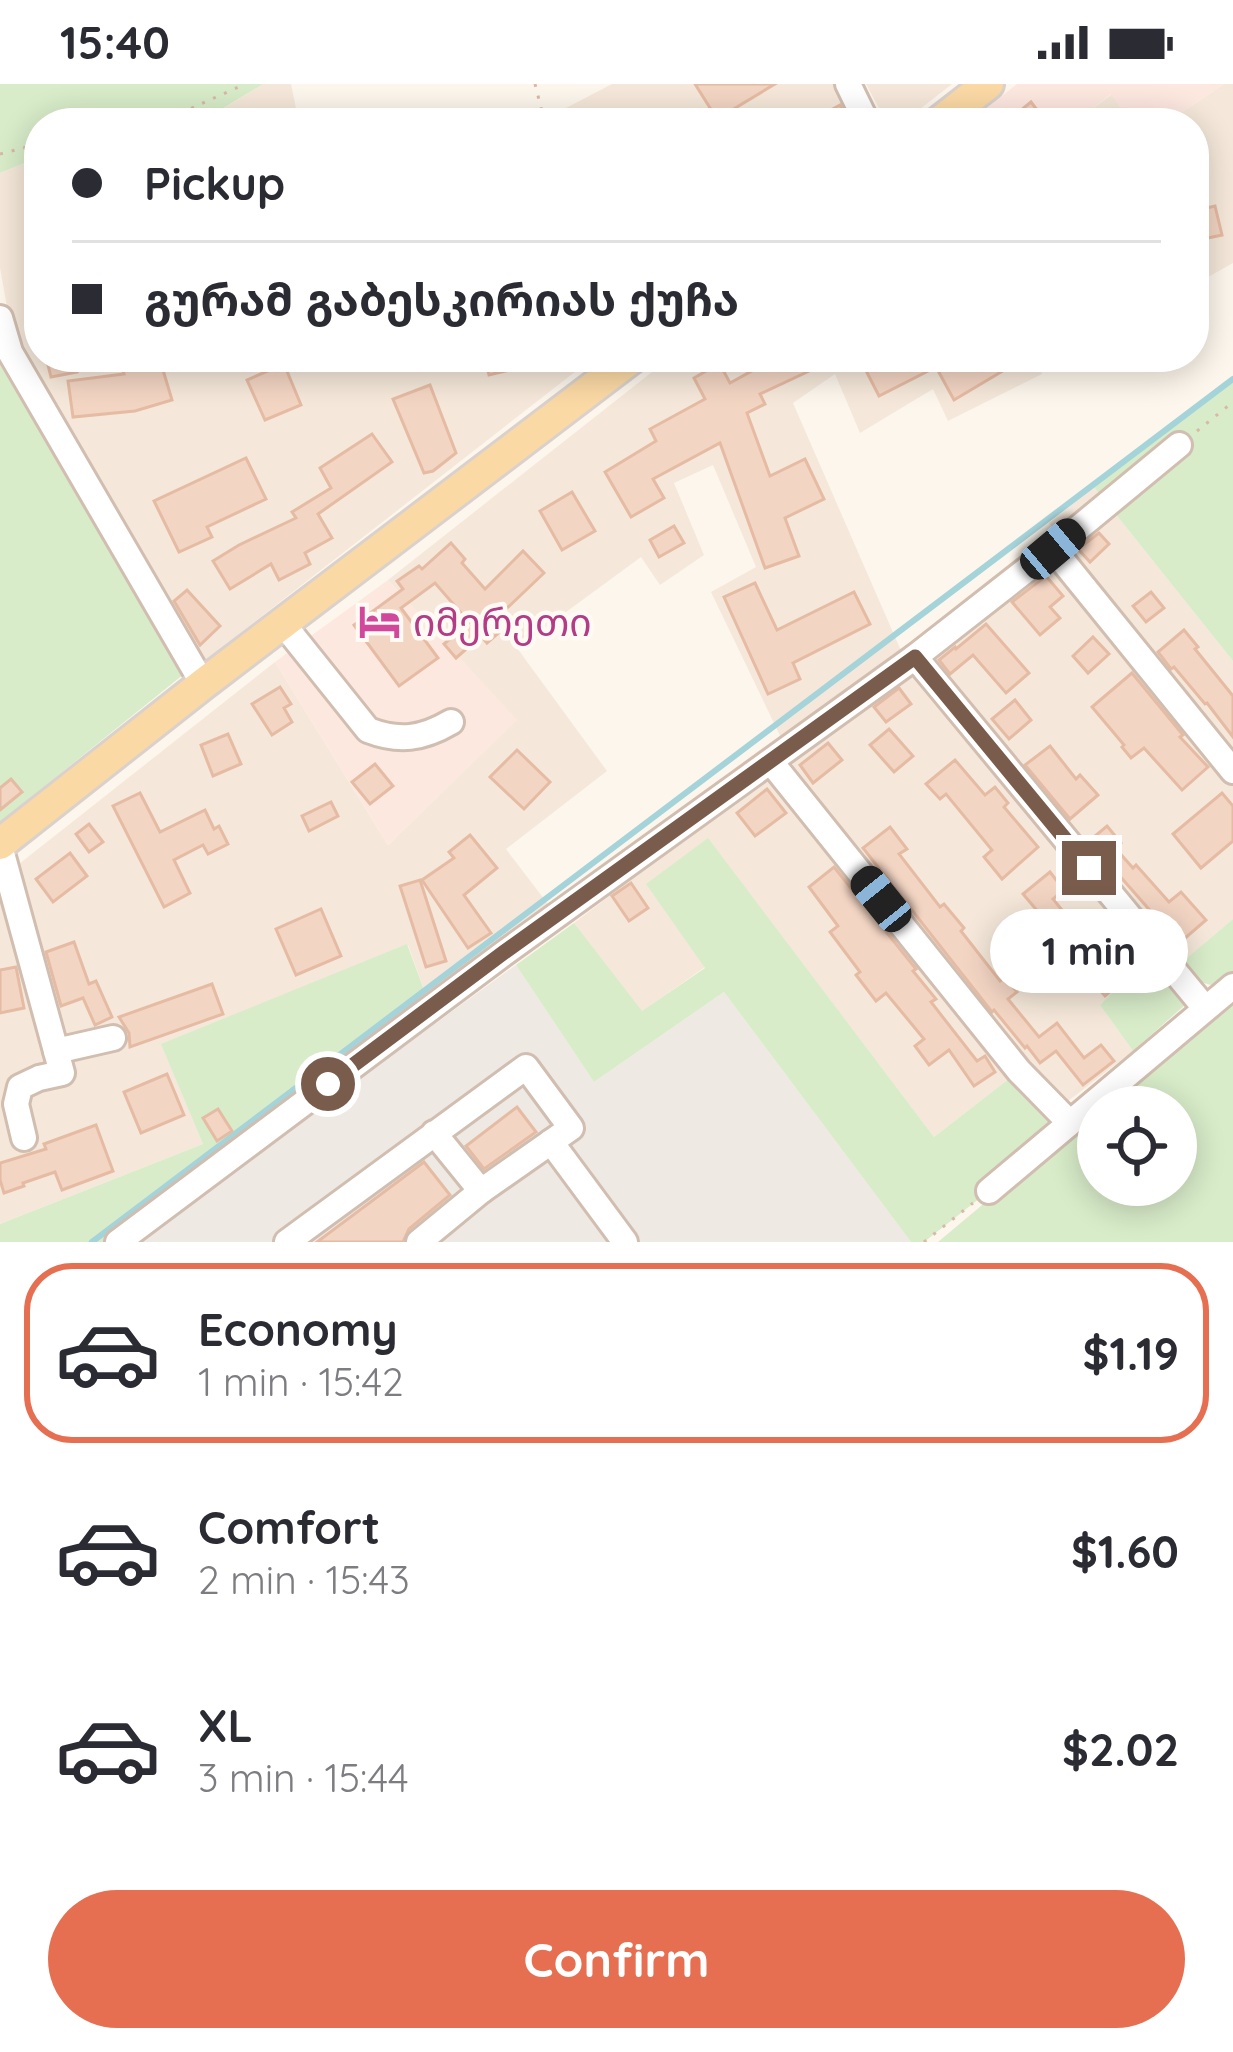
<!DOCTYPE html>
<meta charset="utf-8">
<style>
:root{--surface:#fff;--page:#f2f2f3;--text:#2b2b33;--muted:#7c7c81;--line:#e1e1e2;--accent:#e76f51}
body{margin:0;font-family:Quicksand,"Noto Sans Georgian",sans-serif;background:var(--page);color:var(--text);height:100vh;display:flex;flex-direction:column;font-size:45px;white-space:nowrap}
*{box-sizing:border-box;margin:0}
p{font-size:39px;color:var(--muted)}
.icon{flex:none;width:66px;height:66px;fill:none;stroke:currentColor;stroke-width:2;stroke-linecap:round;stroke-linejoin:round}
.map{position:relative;height:1158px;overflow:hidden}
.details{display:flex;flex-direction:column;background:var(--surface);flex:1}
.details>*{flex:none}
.guide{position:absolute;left:24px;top:24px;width:1185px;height:264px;border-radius:48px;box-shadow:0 6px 30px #0003;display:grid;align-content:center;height:264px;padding:0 48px;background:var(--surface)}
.controls{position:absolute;left:1077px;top:1002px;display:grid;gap:24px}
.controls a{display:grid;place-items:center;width:120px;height:120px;border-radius:50%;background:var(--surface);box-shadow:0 6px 30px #0003;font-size:60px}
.end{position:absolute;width:54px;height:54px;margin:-27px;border:15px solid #7a5c4d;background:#fff;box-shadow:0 0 0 6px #fff}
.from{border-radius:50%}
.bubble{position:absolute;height:84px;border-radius:42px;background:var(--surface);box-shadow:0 6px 30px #0003;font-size:39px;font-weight:800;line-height:84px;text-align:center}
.car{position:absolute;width:36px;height:72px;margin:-36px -18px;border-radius:15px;box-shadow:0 0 9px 3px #0007;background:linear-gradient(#222 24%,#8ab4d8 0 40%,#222 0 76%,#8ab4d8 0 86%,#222 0)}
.guide b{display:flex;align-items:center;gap:42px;height:114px;font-size:45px}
.guide b+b{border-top:3px solid var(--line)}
.guide i{width:30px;height:30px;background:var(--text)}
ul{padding:21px 0 0;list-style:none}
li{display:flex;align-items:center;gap:36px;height:180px;margin:0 24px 18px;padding:0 24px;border:6px solid transparent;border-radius:48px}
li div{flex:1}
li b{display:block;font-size:45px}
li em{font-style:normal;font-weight:800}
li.current{border-color:var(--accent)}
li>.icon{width:108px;height:108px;stroke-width:1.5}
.cta{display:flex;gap:24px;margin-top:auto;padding:24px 48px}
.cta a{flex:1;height:138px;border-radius:72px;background:var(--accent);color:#fff;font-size:48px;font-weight:800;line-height:138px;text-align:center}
.status{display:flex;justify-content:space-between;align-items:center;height:84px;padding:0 60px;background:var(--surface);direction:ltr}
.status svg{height:33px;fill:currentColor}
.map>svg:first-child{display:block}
.residential{fill:#f5e8da}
.commercial{fill:#fde8e0}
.industrial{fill:#efe9e4}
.green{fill:#d8ecc9}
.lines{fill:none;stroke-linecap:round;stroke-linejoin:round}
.stream{stroke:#a5d3da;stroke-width:6}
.building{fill:#f3d5c3;stroke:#e6bba3;stroke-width:3}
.minor-casing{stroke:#d1beb0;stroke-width:30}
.major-casing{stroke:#dad1cd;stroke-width:36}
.path{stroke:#d9b8a5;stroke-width:3;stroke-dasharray:3 9;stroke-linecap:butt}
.minor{stroke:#fff;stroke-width:24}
.major{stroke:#fbd9a5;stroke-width:30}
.route{stroke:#7a5c4d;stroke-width:15}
.labels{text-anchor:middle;stroke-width:9;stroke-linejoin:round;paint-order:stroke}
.hotel-label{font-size:39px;fill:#b23c85;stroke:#fffaf3;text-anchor:start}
</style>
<div class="status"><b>15:40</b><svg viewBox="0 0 49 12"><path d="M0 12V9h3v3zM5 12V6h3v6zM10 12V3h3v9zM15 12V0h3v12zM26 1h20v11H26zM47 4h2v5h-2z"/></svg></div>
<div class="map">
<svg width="1233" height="1158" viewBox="0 0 1233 1158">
<rect width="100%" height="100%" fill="#fdf6ec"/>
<g class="residential">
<path d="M263 0H291L299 39H181L208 34Z"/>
<path d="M612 0H839L859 39H529L545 35Z"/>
<path d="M866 0H952L902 39H887Z"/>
<path d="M1224 0H1233V179L1194 201V39H1166Z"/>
<path d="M1112 10 1131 39H1074Z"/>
<path d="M39 73V273H594L198 582 9 234 0 184V89Z"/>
<path d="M671 273H1036L1042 290 948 337 933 305 860 349 835 290 793 319 902 569 784 660 711 508 756 483 713 381 674 399 704 471 660 501 641 473 517 564 607 687 506 765 554 828 429 919 408 861 162 960 203 1060 0 1140V795L275 578 388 761 516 636 388 496Z"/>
<path d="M1094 403 1233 577V669L1049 439Z"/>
<path d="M1053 474 1233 698V835L1181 879 929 571Z"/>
<path d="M913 585 1147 873 1100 921 1133 967 1068 1017 1037 993 794 687 792 676Z"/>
<path d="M769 690 1010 994 934 1053 708 755 705 883 637 931 574 839Z"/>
</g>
<g class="commercial">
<path d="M1017 0H1224L1166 39H1131L1111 10 1074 39H968Z"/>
<path d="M388 496 517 636 388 761 275 578Z"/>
</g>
<path class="industrial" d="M516 881 594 998 724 908 911 1158H134Z"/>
<g class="green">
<path d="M0 0H263L207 34 181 39H39V73L0 89Z"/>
<path d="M0 281 189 586 0 738Z"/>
<path d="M1233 298V577L1094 403Z"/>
<path d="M708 754 934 1053 1019 987 1068 1037 989 1107 924 1158H911L724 908 594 998 516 881 574 839 642 927 705 884 646 800Z"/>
<path d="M1233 835V887L1215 902 1200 898 1181 879Z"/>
<path d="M407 860 429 919 115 1158H0V1140L203 1060 161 960Z"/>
<path d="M1147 873 1186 920 1133 967 1100 921Z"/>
<path d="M1233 912V1158H938L1098 1024V1101H1176V1023H1099Z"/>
</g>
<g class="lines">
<path class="stream" d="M92 1158 1233 295"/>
</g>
<g class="building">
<path d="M695 0H775L717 35Z"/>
<path d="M1031 18 1047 39H1005Z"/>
<path d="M840 21 849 39H807Z"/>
<path d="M1215 122 1222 151 1194 157V127Z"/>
<path d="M46 273H74L77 288 51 293Z"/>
<path d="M485 273H538V279L489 291Z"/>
<path d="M694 273H716L730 299 768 278 766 273H839L760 310 765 320 747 329 770 392 805 375 824 415 785 434 799 472 765 484 720 359 653 395 664 414 631 433 605 388 656 357 650 345 705 315 694 294 706 287Z"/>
<path d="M859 273H999L1006 285 954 316 936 283 879 312Z"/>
<path d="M160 276 172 316 135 327 73 333 68 297 124 290 123 287Z"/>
<path d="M284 280 301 321 265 336 247 296Z"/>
<path d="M430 301 456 369 433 387 424 389 393 315Z"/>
<path d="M372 350 392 378 318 430 332 454 305 469 310 480 279 496 271 480 230 505 213 477 239 461 296 434 292 428 331 404 320 384Z"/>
<path d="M246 374 266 415 207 443 212 453 179 468 154 417Z"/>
<path d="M572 408 595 447 562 466 540 427Z"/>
<path d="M674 442 684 459 659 473 650 456Z"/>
<path d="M1099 449 1109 460 1090 478 1078 465Z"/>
<path d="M451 459 465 475 462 479 485 505 523 467 544 489 504 527 512 537 487 559 481 552 456 574 444 560 469 538 435 499 401 524 438 574 399 602 354 541 403 505 397 497 419 482 422 485Z"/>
<path d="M1046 492 1063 512 1050 523 1060 534 1040 551 1012 518Z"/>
<path d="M755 499 777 546 854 508 870 540 793 579 800 595 768 610 724 513Z"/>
<path d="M187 506 220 542 200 561 174 517Z"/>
<path d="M1151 508 1164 524 1146 538 1133 522Z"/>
<path d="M986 540 1029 589 1006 609 973 571 950 590 939 576 955 563 956 565Z"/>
<path d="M1184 546 1198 563 1195 565 1233 612V653L1207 619 1205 620 1174 583 1171 585 1158 568Z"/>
<path d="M1093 553 1109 570 1088 589 1073 572Z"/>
<path d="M1132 589 1183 651 1180 653 1208 683 1182 706 1144 664 1131 674 1122 663 1124 661 1092 623Z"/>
<path d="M280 603 291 620 284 624 292 638 272 651 252 620Z"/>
<path d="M899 604 911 620 886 638 874 623Z"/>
<path d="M1015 616 1031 636 1009 655 992 635Z"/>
<path d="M889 645 913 672 894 688 870 661Z"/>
<path d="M228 650 241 680 213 692 201 661Z"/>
<path d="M828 659 842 676 813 699 800 681Z"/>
<path d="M1050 662 1076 695 1080 691 1098 711 1070 735 1025 681Z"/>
<path d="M517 666 550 698 524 725 490 693Z"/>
<path d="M955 676 985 711 995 703 1008 719 1004 723 1038 763 1002 795 984 773 992 766 946 710 940 715 926 700Z"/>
<path d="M375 680 393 702 370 720 352 698Z"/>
<path d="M11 695 22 708 0 726V704Z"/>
<path d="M767 705 786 729 755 752 737 729Z"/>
<path d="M140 709 160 748 205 726 214 745 219 742 228 760 208 770 203 761 174 776 190 809 164 823 113 722Z"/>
<path d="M1222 709 1233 722V757L1201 784 1173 750Z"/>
<path d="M331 718 338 732 309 747 302 732Z"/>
<path d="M89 740 103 758 89 768 76 750Z"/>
<path d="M1107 742 1121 759 1116 765 1133 784 1136 781 1169 818 1181 808 1206 836 1176 862 1151 833 1154 831 1089 757Z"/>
<path d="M890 743 907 765 899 770 940 823 944 820 964 844 961 847 1000 897 1005 893 1017 908 1008 915 1039 953 1057 939 1084 974 1101 961 1114 977 1083 1001 1056 967 1040 979 1027 962 1025 964 994 926 992 928 863 764Z"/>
<path d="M470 751 497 784 464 811 491 849 468 864 422 796 454 774 449 768Z"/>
<path d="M70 769 87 792 53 818 36 795Z"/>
<path d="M834 783 916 885 913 887 936 915 931 918 977 977 985 972 995 988 974 1002 949 966 929 981 915 962 924 955 886 909 876 917 856 891 860 888 830 848 838 842 809 803Z"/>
<path d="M1050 788 1064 806 1053 815 1101 874 1113 864 1133 888 1105 912 1073 875 1059 887 1039 862 1056 849 1023 810Z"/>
<path d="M420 796 446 877 426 883 400 802Z"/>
<path d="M631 799 648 824 629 837 612 812Z"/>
<path d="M321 825 341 872 296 891 276 845Z"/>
<path d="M74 858 89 900 96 897 112 933 95 941 83 914 61 922 46 868Z"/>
<path d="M16 883 24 924 0 929V886Z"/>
<path d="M212 900 223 930 130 963 129 949 119 933Z"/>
<path d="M167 990 184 1031 141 1049 124 1008Z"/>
<path d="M517 1023 536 1048 484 1085 466 1062Z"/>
<path d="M218 1025 232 1047 217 1057 203 1034Z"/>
<path d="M96 1041 113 1087 62 1106 55 1088 23 1099 24 1102 4 1109 0 1096V1079L46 1065 44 1060Z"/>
<path d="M424 1078 450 1111 409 1145 403 1158H317Z"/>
</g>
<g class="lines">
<defs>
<g id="minor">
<path d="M848 0 867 39"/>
<path d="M0 234 10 268 203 600"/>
<path d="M1053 465 1233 687"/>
<path d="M284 541 368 646C399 658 422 655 451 638"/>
<path d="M915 573 1205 924"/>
<path d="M771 678 1019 987 1068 1037"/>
<path d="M0 762 62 989 39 994 20 1003 16 1020 24 1054"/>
<path d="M56 967 113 954"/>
<path d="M551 1058 625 1158"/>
<path d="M989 1107 1233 902"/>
<path d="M118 1158 503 870 915 573 1053 465 1179 361"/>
<path d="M287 1158 526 983 571 1044 481 1107 434 1049"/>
<path d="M419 1158 481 1107"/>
</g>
<g id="major">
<path d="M938 39 988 0"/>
<path d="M0 760 203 600 633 273"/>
</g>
</defs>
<use href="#minor" class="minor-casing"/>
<use href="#major" class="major-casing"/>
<g class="path">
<path d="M535 0 545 39"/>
<path d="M121 39 181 29 245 0"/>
<path d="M0 70 39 60"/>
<path d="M1197 347 1233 318"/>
<path d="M924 1158 973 1119"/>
</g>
<use href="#minor" class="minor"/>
<use href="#major" class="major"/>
</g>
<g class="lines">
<path class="route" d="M328 1000 503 869 915 573 1089 784"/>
</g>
<defs>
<symbol id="hotel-bare" viewBox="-9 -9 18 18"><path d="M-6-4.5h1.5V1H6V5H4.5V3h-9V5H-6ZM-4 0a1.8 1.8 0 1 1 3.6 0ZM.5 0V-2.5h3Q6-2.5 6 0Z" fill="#d1479c" stroke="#fffaf3" stroke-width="2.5" paint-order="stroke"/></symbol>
</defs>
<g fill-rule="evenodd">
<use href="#hotel-bare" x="350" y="508" width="59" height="59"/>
</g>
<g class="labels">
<g class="hotel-label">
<text x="413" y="552">იმერეთი</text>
</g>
</g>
</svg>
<div class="controls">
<a><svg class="icon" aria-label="locate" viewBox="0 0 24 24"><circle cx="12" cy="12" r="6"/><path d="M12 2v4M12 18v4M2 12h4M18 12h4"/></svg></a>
</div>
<i class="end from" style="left:328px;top:1000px"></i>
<i class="end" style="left:1089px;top:784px"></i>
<div class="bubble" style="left:990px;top:825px;width:198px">1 min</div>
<i class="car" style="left:1053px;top:465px;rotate:50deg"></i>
<i class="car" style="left:881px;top:815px;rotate:321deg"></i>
<div class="guide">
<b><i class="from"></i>Pickup</b>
<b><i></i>გურამ გაბესკირიას ქუჩა</b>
</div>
</div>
<section class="details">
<ul>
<li class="current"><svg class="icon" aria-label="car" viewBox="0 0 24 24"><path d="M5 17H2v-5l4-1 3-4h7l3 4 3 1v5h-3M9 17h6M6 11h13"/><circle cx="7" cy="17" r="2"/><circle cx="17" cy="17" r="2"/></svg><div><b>Economy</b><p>1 min · 15:42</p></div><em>$1.19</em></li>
<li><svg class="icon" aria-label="car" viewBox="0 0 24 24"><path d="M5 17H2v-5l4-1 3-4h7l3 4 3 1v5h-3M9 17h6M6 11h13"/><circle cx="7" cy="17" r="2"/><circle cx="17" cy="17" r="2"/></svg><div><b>Comfort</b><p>2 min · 15:43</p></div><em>$1.60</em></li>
<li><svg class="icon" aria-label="car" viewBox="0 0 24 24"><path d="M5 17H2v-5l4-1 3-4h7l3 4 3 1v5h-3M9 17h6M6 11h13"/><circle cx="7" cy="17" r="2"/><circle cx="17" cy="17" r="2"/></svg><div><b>XL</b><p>3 min · 15:44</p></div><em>$2.02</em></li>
</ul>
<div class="cta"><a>Confirm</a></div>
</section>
